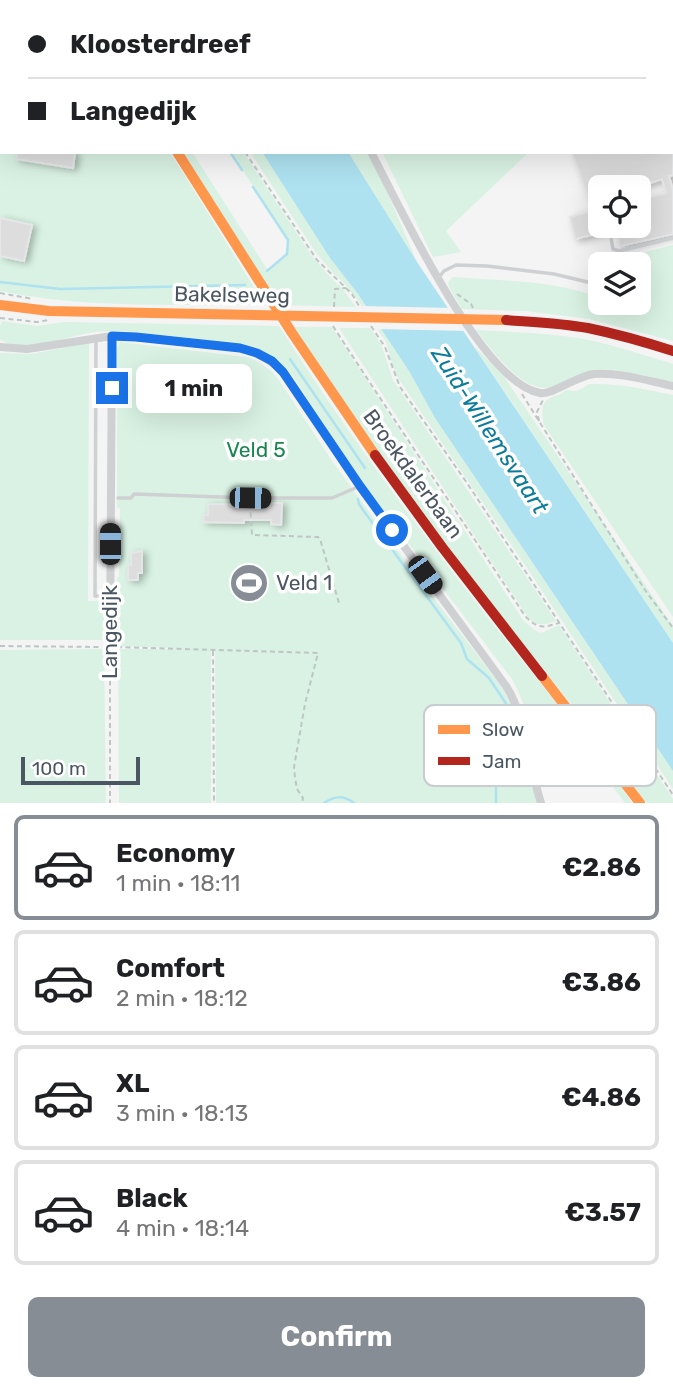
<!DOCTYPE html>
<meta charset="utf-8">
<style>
:root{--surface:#fff;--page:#f2f2f2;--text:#202124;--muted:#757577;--line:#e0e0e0;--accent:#868d94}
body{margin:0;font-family:Rubik,sans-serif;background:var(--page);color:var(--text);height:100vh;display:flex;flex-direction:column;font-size:26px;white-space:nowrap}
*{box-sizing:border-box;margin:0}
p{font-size:23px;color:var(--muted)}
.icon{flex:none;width:38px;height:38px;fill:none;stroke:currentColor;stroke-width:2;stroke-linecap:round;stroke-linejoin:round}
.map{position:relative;height:803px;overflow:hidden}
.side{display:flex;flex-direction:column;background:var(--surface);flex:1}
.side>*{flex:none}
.top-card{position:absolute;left:0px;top:0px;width:674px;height:154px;box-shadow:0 7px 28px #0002;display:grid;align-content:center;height:154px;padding:0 28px;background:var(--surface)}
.fabs{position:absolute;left:588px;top:175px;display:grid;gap:14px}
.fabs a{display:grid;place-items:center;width:63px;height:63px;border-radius:10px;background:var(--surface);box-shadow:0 7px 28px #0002;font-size:35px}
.scale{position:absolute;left:21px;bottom:18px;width:119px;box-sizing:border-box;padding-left:7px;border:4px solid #4a5661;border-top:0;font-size:19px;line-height:24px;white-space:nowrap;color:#4a5661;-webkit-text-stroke:5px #fff;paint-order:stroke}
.end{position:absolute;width:32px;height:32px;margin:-16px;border:9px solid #1a73e8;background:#fff;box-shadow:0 0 0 4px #fff}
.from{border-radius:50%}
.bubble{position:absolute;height:49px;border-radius:10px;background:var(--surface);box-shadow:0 7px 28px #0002;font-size:23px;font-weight:700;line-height:49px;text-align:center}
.car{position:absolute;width:21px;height:42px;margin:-21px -10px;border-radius:9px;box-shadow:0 0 5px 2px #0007;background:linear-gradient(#222 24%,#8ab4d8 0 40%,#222 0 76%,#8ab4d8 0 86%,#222 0)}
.top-card b{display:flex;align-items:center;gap:24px;height:66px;font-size:26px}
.top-card b+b{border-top:2px solid var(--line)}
.top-card i{width:18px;height:18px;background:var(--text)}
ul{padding:12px 0 0;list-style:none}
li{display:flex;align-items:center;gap:21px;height:105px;margin:0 14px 10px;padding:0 14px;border:4px solid var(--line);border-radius:10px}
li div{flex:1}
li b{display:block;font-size:26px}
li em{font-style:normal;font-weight:700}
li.active{border-color:var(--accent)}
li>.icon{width:63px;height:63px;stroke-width:1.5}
.button{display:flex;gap:14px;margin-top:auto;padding:14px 28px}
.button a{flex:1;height:80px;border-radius:10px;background:var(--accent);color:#fff;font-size:28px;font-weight:700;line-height:80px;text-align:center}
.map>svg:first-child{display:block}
.green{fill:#d9f2e3}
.water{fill:#aee2f0}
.pier{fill:#f4f4f4}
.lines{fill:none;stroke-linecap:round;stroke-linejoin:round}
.stream{stroke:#aee2f0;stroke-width:2.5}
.building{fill:#ddddde;stroke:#e5e6e7;stroke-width:2;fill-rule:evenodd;filter:url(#shadow)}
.path{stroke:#bcc7c4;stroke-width:2;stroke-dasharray:5 3.5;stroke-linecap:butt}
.lane{stroke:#ced0d2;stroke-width:3.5}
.street{stroke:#ced0d2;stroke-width:8}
.slow{stroke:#ff974d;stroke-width:10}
.jam{stroke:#b3261e;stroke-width:10}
.route{stroke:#1a73e8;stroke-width:9}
.labels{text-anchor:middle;stroke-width:7;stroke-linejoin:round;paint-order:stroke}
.street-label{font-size:21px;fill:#4a5661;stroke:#fff}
.park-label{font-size:21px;fill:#17864f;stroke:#fff}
.poi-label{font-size:21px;fill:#4a5661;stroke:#fff;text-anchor:start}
.water-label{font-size:23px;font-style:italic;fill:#0c7c9b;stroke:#fff}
.key{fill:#fff;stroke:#c9ccd0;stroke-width:2}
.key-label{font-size:19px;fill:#4a5661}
</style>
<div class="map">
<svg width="673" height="803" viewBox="0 0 673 803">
<defs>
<filter id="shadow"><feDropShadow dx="4" dy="2" stdDeviation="3.5" flood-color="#0004"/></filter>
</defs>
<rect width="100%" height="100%" fill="#f4f4f4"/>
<g class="green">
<path d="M0 0H74L75 2H2V152H170L265 305C177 304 86 309 0 291Z"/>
<path d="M289 0H647V2H290Z"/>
<path d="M183 152H192L267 269C281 260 288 258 287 239L231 152H243L312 256 332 279 341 287 356 307 279 305Z"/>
<path d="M250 152H262L330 258 358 294 409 371 435 418 673 771V789L525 565 398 378 392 364 386 342 362 306 345 284 335 275 316 253Z"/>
<path d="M348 152H370L417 262Z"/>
<path d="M382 152H529L446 231 461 252 433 257Z"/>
<path d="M673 245V341L589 319 526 311 462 309 449 287 448 282 453 277C502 281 554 280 600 298V303H611L638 312 639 264H637V254Z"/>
<path d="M2 321 37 326 64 322 279 326C344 428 415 525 489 619 537 680 588 739 632 803H625L601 771 543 782C536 746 530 712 512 679L367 489 290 372C278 359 268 352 252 346 225 342 198 339 171 336 146 334 120 329 95 332 71 335 20 356 0 339V326Z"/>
<path d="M293 327H332L523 620 533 629 541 633 559 625 673 799V803H646C593 726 531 656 474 582 410 499 351 413 293 327Z"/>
<path d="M339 328H370L381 344 393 380 556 621 547 624H535L527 616Z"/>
<path d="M476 330C512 332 549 333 584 339 614 345 644 355 673 364V382C653 378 610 366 592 371 578 374 566 384 551 387 523 394 492 350 476 330Z"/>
<path d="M120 342 247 357C261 362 270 369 279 380L330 458 394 546 501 686 515 712 538 803H216L215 649H211V803H119L118 649H173L174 648 119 646 117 578 119 577 120 508H117V348Z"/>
<path d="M89 343 88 601H105L104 640H0V353L31 354Z"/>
<path d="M474 346 503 375 673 626V643Z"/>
<path d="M589 384C618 383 645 389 673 395V617L544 425C541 410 540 399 558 395 561 394 564 391 568 390 570 390 572 391 574 391 579 391 585 387 589 384Z"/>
<path d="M104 649 106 803H0V650Z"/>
</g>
<path class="water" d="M262 152H348L417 262 673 643V771L435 418 409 371 358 294 330 258Z"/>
<path class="pier" d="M362 306 453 308 467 331 376 329Z"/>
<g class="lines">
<g class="stream">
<path d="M129 0 130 2"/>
<path d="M230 152 242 170"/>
<path d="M253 187 288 240 287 254 267 271"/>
<path d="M0 282 60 289 245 285"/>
<path d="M290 359 365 468"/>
<path d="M358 499 359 504 363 510 461 643 467 659 489 678 509 708 515 739 509 762 496 785V803"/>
<path d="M324 803C334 796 343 795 354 803"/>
</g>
</g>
<g class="building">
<path d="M17 152H75L73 168 16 159Z"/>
<path d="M572 152H673V175L669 176 673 191V234L620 246 616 229 575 239 570 217 593 211ZM662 179 666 193 639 200V226H600V187H638Z"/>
<path d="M0 218 32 225 24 261 0 256Z"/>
<path d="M256 503H282L281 525 271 524V520H244V523L203 522 204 515H208V504L256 505Z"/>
<path d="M142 551V573H138V580H128V564L131 565V553Z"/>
</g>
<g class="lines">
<g class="path">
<path d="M143 0 144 2"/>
<path d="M649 0 650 2"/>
<path d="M672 53 673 55"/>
<path d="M245 152 317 260 352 294 359 306"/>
<path d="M0 293 33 299"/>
<path d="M457 294 471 304 473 308"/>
<path d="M334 307 335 289 346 288"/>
<path d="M0 318 37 322 49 320"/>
<path d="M333 326C396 424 462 519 525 616 538 629 542 628 559 623"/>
<path d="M371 326 385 347 400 387 467 483 673 795"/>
<path d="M522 394 645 590 673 628"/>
<path d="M539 421 537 412 543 400"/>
<path d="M250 504 252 535 318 537 320 539 339 603"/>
<path d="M0 646 100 647"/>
<path d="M117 647 318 653 305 704 294 767 295 778 297 789 303 798 302 803"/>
<path d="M213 651 214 803"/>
<path d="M110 655V803"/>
</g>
<g class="lane">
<path d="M611 238 613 249 619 251 673 238"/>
<path d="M620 264 622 251"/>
<path d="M440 276 444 271 456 265 487 266 554 274 600 285"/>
<path d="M96 339 95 596H110"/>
<path d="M118 498H131L134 494 250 498H332L360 486"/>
</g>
<g class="street">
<path d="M273 0 274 2"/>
<path d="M371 152C399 205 481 383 540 393 553 395 576 376 594 374 620 372 648 381 673 386"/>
<path d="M0 347 27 349 112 336 136 337 240 348C257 353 270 359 283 372L360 486 506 686C528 721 528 764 541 803"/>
<path d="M110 647 112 336"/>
</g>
<g class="slow">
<path d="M81 0 82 2"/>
<path d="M177 152 292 333 375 455"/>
<path d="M0 305 49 311 506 320"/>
<path d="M542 676 640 803"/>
</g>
<g class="jam">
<path d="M506 320C533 322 561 323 588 328 617 334 645 342 673 351"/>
<path d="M375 455 442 547 542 676"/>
</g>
</g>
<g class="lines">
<path class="route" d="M112 388V336L136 337 240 348 257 353 272 361 283 372 360 486 392 530"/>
</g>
<defs>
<symbol id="stadium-disc" viewBox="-11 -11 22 22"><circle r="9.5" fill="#868d94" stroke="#fff"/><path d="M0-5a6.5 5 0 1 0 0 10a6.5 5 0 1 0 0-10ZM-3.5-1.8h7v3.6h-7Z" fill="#fff"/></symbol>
</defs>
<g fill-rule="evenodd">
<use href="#stadium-disc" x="227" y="561" width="44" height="44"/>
</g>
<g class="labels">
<g class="street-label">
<text transform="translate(232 295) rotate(1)" y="7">Bakelseweg</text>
<text transform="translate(413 474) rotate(54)" y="7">Broekdalerbaan</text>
<text transform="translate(110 632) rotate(-90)" y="7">Langedijk</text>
</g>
<g class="park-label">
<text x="256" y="457">Veld 5</text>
</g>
<g class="poi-label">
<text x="276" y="590">Veld 1</text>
</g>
<g class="water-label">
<text transform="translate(490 430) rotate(57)" y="8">Zuid-Willemsvaart</text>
</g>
</g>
<rect x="424" y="705" width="232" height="81" rx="10" class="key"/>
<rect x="438" y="725" width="32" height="9" fill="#ff974d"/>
<rect x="438" y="757" width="32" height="8" fill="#b3261e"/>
<g class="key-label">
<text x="482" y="736">Slow</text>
<text x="482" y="768">Jam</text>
</g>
</svg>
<div class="fabs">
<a><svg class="icon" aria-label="locate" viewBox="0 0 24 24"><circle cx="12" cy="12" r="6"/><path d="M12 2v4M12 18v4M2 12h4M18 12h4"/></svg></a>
<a><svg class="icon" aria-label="layers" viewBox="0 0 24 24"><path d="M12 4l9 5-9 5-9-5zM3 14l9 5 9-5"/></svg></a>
</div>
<div class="scale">100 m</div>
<i class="end from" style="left:392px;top:530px"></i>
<i class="end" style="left:112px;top:388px"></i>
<div class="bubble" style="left:136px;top:364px;width:116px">1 min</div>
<i class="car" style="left:250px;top:498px;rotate:91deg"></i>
<i class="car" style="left:110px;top:544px;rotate:0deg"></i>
<i class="car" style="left:425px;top:575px;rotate:144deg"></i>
<div class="top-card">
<b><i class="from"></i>Kloosterdreef</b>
<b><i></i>Langedijk</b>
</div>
</div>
<section class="side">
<ul>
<li class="active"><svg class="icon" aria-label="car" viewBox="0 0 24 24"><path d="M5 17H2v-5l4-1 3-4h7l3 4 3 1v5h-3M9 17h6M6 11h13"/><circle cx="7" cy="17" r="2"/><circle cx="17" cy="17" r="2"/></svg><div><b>Economy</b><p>1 min · 18:11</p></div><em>€2.86</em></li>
<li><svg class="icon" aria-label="car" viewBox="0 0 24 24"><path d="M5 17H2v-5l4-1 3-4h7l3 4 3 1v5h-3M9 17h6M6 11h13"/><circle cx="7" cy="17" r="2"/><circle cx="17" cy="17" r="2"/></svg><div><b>Comfort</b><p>2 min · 18:12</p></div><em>€3.86</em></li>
<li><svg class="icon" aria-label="car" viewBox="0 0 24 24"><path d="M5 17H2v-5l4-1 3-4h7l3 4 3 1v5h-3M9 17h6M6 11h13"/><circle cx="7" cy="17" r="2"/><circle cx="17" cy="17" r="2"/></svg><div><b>XL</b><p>3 min · 18:13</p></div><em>€4.86</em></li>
<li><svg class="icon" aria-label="car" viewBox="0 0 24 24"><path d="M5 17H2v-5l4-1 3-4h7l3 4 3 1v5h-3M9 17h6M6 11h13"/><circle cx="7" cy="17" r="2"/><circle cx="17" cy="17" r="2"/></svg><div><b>Black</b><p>4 min · 18:14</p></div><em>€3.57</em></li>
</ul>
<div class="button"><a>Confirm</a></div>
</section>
